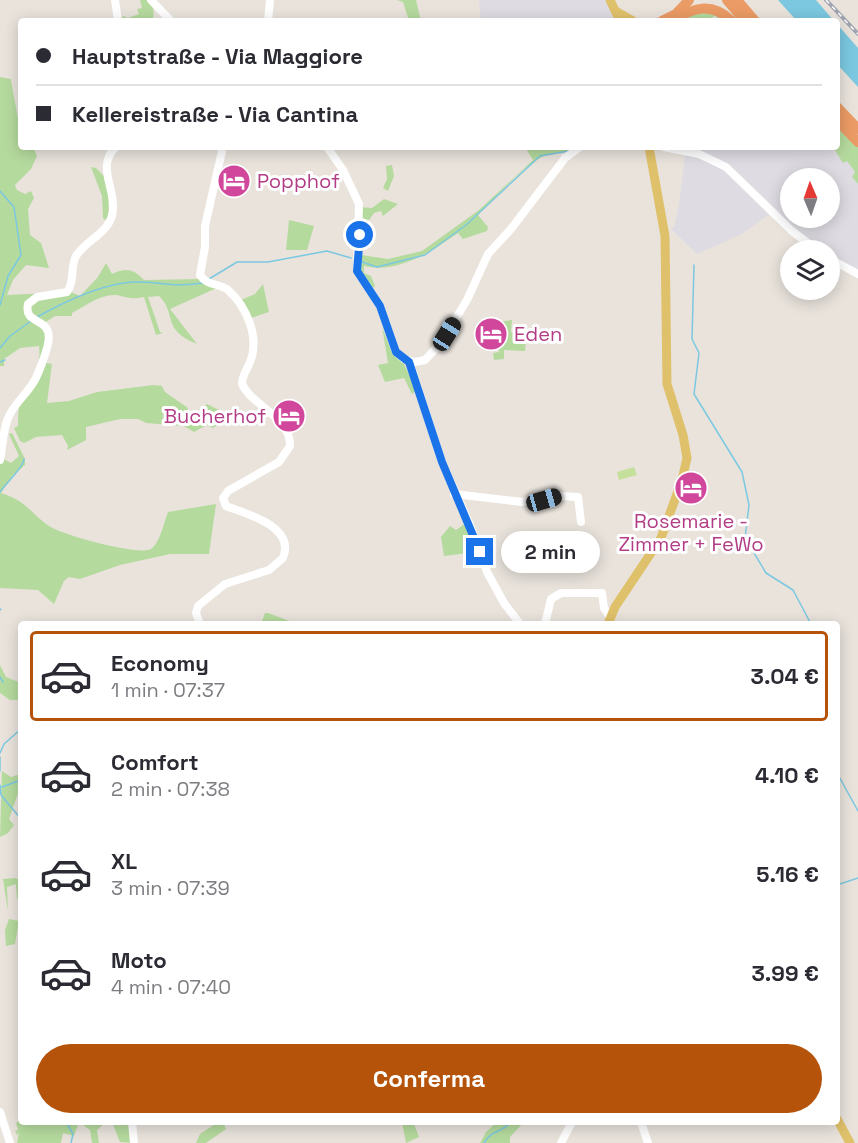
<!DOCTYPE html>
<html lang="it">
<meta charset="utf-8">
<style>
:root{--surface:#fff;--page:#f2f2f3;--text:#2b2b33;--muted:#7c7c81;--line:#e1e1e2;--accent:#b45309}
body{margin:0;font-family:"Space Grotesk",sans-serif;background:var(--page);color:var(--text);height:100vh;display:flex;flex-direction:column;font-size:22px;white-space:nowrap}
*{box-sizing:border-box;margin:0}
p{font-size:20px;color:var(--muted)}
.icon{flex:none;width:33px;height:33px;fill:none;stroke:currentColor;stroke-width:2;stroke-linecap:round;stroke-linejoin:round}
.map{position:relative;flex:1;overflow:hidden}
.sheet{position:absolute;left:18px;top:621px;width:822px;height:504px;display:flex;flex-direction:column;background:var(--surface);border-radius:6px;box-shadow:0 3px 15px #0003}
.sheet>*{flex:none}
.guide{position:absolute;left:18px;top:18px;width:822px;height:132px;border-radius:6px;box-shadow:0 3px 15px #0003;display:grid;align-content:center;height:132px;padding:0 18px;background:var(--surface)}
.needle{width:39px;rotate:358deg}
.controls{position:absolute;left:780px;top:168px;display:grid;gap:12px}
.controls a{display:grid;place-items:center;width:60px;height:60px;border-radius:50%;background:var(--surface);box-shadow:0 3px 15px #0003;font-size:30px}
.end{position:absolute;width:27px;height:27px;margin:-14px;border:8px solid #1a73e8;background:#fff;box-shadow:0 0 0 3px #fff}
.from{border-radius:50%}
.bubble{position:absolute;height:42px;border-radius:21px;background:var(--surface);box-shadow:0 3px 15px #0003;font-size:20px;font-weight:600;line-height:42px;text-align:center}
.car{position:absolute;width:18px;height:36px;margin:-18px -9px;border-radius:8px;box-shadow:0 0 4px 2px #0007;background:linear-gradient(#222 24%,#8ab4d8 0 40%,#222 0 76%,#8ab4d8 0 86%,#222 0)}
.guide b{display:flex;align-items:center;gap:21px;height:57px;font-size:22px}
.guide b+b{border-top:2px solid var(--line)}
.guide i{width:15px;height:15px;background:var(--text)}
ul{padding:10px 0 0;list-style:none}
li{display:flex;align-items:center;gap:18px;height:90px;margin:0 12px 9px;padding:0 6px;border:3px solid transparent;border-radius:6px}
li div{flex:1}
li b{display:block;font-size:22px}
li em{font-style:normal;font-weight:600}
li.selected{border-color:var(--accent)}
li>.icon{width:54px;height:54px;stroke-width:1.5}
.primary-button{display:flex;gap:12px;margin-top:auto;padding:12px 18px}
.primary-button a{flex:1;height:69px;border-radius:36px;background:var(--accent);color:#fff;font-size:24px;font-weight:600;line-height:69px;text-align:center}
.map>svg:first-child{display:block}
.industrial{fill:#dedce2;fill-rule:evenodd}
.green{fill:#b5da9e}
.pitch{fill:#c5e09b}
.water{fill:#7bc8e0}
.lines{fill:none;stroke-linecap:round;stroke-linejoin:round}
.stream{stroke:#7bc8e0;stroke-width:1.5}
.minor{stroke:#fff;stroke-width:8}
.major{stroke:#e0c16b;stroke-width:9}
.highway{stroke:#eb9b65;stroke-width:10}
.rail-casing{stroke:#a0a3b1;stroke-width:4}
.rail{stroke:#fff;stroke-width:1.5;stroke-dasharray:4.5;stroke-linecap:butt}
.route{stroke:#1a73e8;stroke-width:8}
.labels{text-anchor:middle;stroke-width:6;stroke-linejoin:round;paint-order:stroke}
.hotel-label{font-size:20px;fill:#b23c85;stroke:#fff;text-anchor:start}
</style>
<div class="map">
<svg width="858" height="1143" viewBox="0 0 858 1143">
<rect width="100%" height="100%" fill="#e9e3dc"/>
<g class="industrial">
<path d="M479 0H610L613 7 612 21H481Z"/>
<path d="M858 141V272L830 259V250H813L771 213 742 234 697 254 671 229 674 227 679 204 685 156 698 147H837ZM790 178H830V218H790Z"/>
</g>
<g class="green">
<path d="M140 0H148C154 7 155 13 152 21L121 20 123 16 128 18 139 14 137 9 142 8Z"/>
<path d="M397 0H416L421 21H409L403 2Z"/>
<path d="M695 8 732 21H722L715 16 706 21H674Z"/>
<path d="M0 77 11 79C14 103 21 124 21 147H33L37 156 31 169 15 185 17 190 25 194 31 191 34 198 28 209 30 235 41 243 49 268 26 265 13 280 7 295 71 292 80 296 98 277 106 263 112 274C126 267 134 269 144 280L200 279 221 286 170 309 197 344C161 330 177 313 159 296L148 297 160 332 163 333 156 335 144 297C130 300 128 297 116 295 100 294 85 306 72 313V316H55L44 323 48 329 41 362 52 364 47 403 69 401 97 392 154 385 162 386 165 392 188 408 187 412 194 417 207 404 225 413V420L213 428 207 425 194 432 184 426 146 423 138 419H120L86 427V440L67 450 68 446 62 435 36 437 24 443 20 441 14 428 18 426C18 420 18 412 19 406 27 381 42 379 39 346L20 348 4 359V366H0Z"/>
<path d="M837 120 858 142V184L852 177 855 172 847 161 843 163 833 147H837Z"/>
<path d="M525 147H559L561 150 579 148C567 155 554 150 542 157 520 169 496 197 478 215L488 227 487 231 463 239 458 233C431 252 397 274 364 266V273L371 276 375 286 373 288 361 271V255L388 259 422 251 479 210 533 160Z"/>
<path d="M392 165 394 176 388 191 383 188 387 179 386 166Z"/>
<path d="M91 167 96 168 108 180 109 223 103 218 102 196Z"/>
<path d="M384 199 398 204 383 216 381 211 374 213 369 220 360 221 359 207 372 208Z"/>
<path d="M289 220 314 226 307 250H286Z"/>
<path d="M263 284 269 312 251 318 241 300 255 294Z"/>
<path d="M512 320 511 332 516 333V337L526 338 525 351 504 350V359L494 360 493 353 499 352 496 328H486V324Z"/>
<path d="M382 327 392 353 404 364 416 391 412 394 404 378 385 382 378 365 388 363Z"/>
<path d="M12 433 25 459V465L13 475 1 493C27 501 29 512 49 526 62 535 139 556 151 549 160 543 164 522 168 512L216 504 209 554H170L120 565 80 579 69 577 64 581 54 604 38 590 0 588V457L11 463 19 456 9 434Z"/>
<path d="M466 523 476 552 444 556 441 537 450 526 456 530Z"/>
<path d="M265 613H268L295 623 261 624Z"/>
<path d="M0 665 6 677 21 683V700H10L0 693Z"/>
<path d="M2 771 11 777 21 774V785L9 819 14 825 8 833 0 837Z"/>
<path d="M15 878 21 881V896L17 899 16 884 7 887 8 911 3 879Z"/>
<path d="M9 919 19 921 15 944 6 946 5 930Z"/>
<path d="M21 1119V1122H106L97 1130 99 1143H92L90 1130 79 1122 74 1136 63 1133 61 1143H17L19 1132 17 1135 15 1131 18 1130 16 1123Z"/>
<path d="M112 1122H132L134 1143 120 1142Z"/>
<path d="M218 1122H223L226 1129 206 1143H196L200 1134Z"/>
<path d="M402 1122H416L414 1124 419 1137 406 1143Z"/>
<path d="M497 1122H524L510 1137V1143H480L486 1132Z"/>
</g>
<path class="pitch" d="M634 467 637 475 619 480 617 472Z"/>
<g class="water">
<path d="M778 0H816L834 21H797Z"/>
<path d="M837 24 858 48V87L837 64Z"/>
</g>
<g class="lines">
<g class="stream">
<path d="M0 191 14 207 21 255 8 276 0 305"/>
<path d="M362 262 377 267 425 255 466 225 540 156 569 151"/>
<path d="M694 265 692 339 699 353 694 394 742 472 749 505 745 538 766 573 793 590 811 624"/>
<path d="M209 279 237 262H268L327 251 351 258"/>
<path d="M37 317C64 302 102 284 133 282 158 281 175 288 202 283"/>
<path d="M0 348 10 336 31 321"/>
<path d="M0 362 5 360"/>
<path d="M0 492C6 483 24 467 24 459"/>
<path d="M0 610 1 609"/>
<path d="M0 677 3 682"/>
<path d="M0 753 4 744 21 729"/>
<path d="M0 757V771"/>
<path d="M837 773 858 811"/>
<path d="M0 785 1 795 21 819"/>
<path d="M2 787 21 780"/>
<path d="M837 885 858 878"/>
<path d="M66 1122 73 1134 71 1143"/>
<path d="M484 1143C492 1129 502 1133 511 1122"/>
</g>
<g class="minor">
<path d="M115 0 118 21"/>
<path d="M151 0 171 21"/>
<path d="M268 21 270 0"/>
<path d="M327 147 343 170 359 204 357 271 380 306 396 352 404 359 415 362 425 360 440 344 467 300 488 254 511 229 565 158 580 147"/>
<path d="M664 147 699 154 726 167 792 231 817 250"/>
<path d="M830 259 858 274"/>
<path d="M409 361 442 462 470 525 487 572 504 603 520 624"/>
<path d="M0 460C3 445 3 426 10 414 16 403 26 394 33 383 38 376 46 353 48 344 54 315 23 327 28 304L37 297 67 292C75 282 70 267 76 256 87 239 112 232 113 209 115 188 96 165 116 147"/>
<path d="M454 494 522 502 559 496 578 497 581 522"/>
<path d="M200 624 196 613 198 606 225 584 269 570 283 558C296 526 246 514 226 506L223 498 228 491 279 462 290 446C291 417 252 406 242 384 242 375 247 370 250 362 260 338 247 307 228 290 219 283 207 286 200 275L205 247V226L223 147"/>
<path d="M545 624 551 599 561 593H602L604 608 610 617"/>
<path d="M0 1112 10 1143"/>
<path d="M132 1122 134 1143"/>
<path d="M641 1122 648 1143"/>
<path d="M561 1143 572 1122"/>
</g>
<g class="major">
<path d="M610 0 620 21"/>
<path d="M617 12 633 21"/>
<path d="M608 624 615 607 661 538 682 480 687 458 683 435 667 384 665 236 649 147"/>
<path d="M837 1119 850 1143"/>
</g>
<g class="highway">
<path d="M727 0 745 21"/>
<path d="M737 0 755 21"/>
<path d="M662 21 676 14 689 0"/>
<path d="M671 21C693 8 711 1 732 21"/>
<path d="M837 107 858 129"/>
<path d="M837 120 858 142"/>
</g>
<defs>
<path id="rail" d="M826 0 858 34"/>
</defs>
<use href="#rail" class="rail-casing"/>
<use href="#rail" class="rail"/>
</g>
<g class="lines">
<path class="route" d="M360 235 357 271 380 306 396 352 409 362 442 462 480 552"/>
</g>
<defs>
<symbol id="hotel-disc" viewBox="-11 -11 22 22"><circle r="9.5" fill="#d1479c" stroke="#fff"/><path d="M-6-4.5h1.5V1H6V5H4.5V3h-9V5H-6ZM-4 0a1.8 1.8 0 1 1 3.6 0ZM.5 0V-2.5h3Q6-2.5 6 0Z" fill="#fff"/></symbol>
</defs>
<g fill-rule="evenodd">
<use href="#hotel-disc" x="215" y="162" width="38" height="38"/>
<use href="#hotel-disc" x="472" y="315" width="38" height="38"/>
<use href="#hotel-disc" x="270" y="397" width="38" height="38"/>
<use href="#hotel-disc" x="672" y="469" width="38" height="38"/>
</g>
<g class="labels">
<g class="hotel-label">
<text x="257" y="188">Popphof</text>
<text x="514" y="341">Eden</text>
<text x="266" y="423" text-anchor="end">Bucherhof</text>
<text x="691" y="528" text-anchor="middle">Rosemarie -<tspan x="691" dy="23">Zimmer + FeWo</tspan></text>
</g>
</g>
</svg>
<div class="controls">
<a><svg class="needle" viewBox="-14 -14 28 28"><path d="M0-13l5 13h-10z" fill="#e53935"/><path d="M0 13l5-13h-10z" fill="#7c7c81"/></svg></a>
<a><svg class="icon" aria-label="layers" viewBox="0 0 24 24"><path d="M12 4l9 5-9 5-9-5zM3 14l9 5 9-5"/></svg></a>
</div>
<i class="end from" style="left:360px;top:235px"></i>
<i class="end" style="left:480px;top:552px"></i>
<div class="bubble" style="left:501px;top:531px;width:99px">2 min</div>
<i class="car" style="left:447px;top:334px;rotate:32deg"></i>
<i class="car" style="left:544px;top:500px;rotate:74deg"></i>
<div class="guide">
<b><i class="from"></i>Hauptstraße - Via Maggiore</b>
<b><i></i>Kellereistraße - Via Cantina</b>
</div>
<section class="sheet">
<ul>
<li class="selected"><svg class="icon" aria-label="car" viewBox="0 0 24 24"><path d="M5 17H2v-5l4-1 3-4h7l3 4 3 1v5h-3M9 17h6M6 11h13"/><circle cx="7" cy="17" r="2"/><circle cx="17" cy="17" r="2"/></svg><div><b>Economy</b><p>1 min · 07:37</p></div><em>3.04 €</em></li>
<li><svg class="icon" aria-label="car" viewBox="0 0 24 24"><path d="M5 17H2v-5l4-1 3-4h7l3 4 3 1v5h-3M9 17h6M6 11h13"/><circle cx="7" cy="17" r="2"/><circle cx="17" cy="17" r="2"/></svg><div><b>Comfort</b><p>2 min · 07:38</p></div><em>4.10 €</em></li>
<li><svg class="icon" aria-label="car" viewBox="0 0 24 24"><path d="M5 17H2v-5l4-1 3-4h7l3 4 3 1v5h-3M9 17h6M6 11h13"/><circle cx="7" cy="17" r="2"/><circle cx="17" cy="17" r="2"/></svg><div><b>XL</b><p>3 min · 07:39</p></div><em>5.16 €</em></li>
<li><svg class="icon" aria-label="car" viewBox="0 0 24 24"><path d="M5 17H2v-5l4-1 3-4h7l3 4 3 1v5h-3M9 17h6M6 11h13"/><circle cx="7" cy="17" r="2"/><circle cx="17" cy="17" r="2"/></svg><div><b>Moto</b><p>4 min · 07:40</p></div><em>3.99 €</em></li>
</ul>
<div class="primary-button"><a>Conferma</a></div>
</section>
</div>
